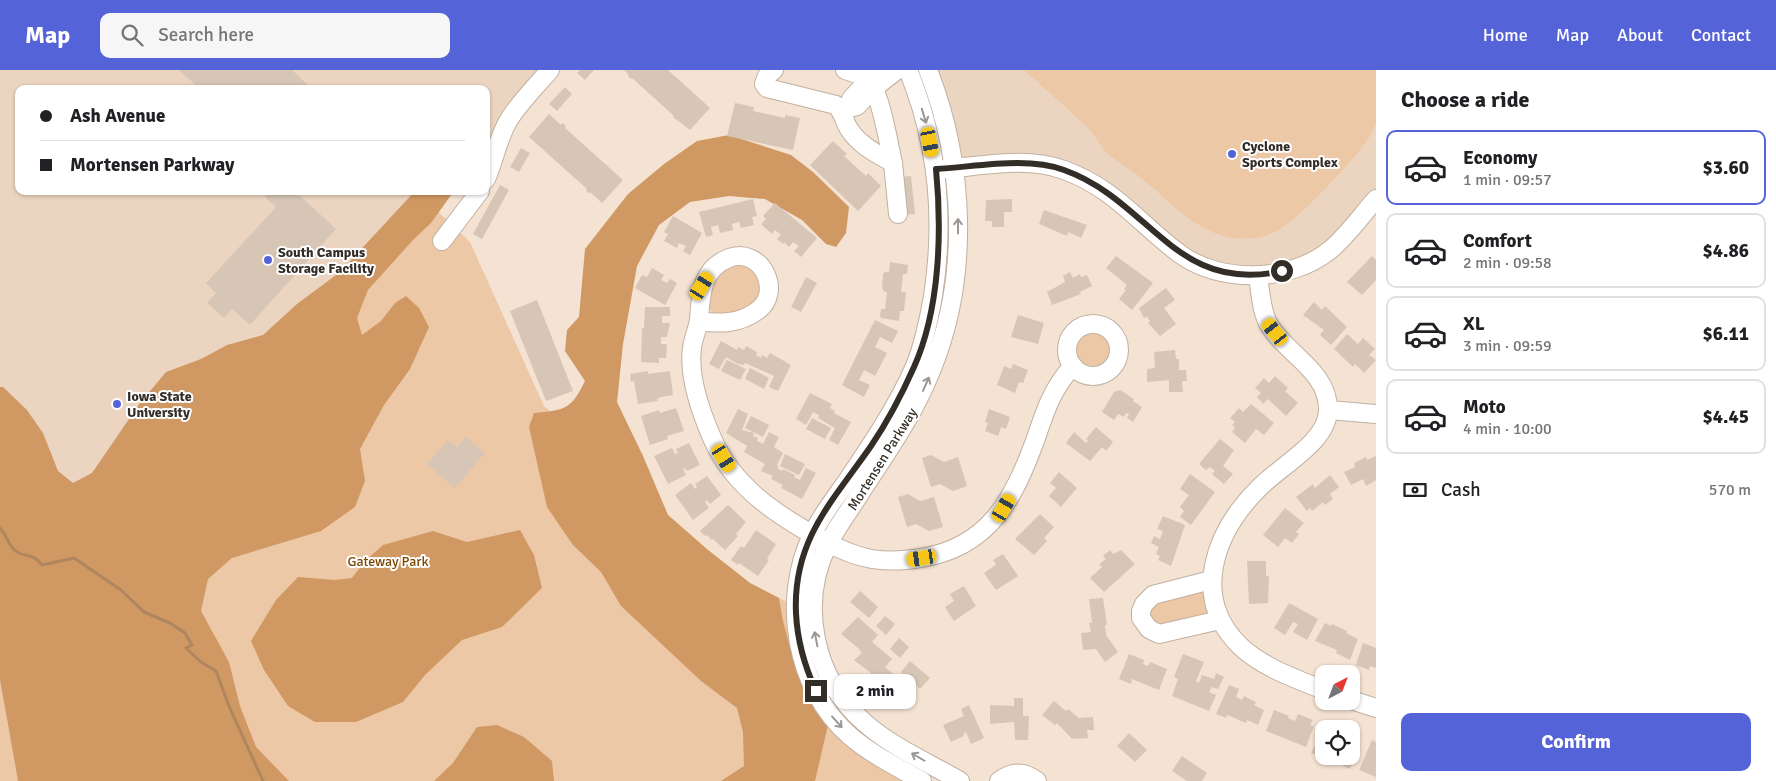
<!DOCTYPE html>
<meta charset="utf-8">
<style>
:root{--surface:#fff;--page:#f6f6f6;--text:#202124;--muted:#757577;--line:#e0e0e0;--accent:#5563d9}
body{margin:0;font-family:Signika,sans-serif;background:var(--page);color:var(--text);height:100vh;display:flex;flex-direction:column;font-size:19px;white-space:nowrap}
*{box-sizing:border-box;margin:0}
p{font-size:16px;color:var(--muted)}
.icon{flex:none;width:28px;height:28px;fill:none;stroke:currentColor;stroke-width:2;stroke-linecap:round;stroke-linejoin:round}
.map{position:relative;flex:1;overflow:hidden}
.drawer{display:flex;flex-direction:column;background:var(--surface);width:400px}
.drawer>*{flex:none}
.guide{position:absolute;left:15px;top:15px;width:475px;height:110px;border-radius:10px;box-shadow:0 1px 4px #0004;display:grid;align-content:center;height:110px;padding:0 25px;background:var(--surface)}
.needle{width:32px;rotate:42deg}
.buttons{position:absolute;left:1315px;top:595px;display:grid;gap:10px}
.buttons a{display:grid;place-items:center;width:45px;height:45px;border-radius:10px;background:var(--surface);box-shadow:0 1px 4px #0004;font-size:25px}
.end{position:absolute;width:22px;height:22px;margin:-11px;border:6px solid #332d27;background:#fff;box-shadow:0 0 0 2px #fff}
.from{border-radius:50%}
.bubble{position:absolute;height:35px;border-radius:10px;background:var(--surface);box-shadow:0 1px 4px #0004;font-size:16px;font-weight:700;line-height:35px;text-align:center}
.car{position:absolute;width:15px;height:30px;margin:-15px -8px;border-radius:6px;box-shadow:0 0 4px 1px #0007;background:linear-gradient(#f5c518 24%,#345 0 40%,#f5c518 0 76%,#345 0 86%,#f5c518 0)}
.guide b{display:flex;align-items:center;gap:18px;height:48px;font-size:19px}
.guide b+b{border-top:1px solid var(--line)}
.guide i{width:12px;height:12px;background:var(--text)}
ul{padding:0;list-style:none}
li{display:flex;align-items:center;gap:15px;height:75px;margin:0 10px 8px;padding:0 15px;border:2px solid var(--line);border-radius:10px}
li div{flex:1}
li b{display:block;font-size:19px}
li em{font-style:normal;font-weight:700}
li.on{border-color:var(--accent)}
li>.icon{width:45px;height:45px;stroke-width:1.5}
h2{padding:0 25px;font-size:22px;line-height:60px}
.pay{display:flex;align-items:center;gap:12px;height:55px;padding:0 25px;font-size:19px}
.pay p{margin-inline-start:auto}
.action{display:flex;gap:10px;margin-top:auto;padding:10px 25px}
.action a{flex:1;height:58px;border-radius:10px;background:var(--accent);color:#fff;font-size:20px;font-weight:700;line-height:58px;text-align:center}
header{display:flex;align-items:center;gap:30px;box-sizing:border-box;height:70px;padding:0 25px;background:var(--accent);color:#fff}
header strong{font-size:24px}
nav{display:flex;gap:28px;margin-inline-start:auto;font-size:18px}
.search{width:350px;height:45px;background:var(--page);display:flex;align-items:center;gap:12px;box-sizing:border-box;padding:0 18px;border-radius:10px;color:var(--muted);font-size:19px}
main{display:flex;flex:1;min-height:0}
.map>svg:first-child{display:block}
.built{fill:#ecd5c0}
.green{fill:#edc8a6}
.forest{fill:#d09863}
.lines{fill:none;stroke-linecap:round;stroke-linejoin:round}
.stream{stroke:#b0865e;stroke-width:3}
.building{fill:#d7c6b6}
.minor-casing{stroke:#c1b0a0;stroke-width:20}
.minor{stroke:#fff;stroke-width:18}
.oneway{stroke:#999693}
.route{stroke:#332d27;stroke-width:6}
.poi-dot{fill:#5563d9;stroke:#fff;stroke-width:2}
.labels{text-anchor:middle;stroke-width:4;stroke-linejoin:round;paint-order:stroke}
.poi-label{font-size:14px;font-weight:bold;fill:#332d27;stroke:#fff;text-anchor:start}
.street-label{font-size:14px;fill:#332d27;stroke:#fff}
.park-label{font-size:14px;fill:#7c4701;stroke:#fff}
</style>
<header>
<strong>Map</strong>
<div class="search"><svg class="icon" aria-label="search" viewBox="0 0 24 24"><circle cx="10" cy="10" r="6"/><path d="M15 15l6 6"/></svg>Search here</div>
<nav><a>Home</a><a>Map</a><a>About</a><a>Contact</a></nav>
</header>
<main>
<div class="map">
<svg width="1376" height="711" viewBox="0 0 1376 711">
<rect width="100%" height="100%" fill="#f4e2d2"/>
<g class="built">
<path d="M0 0H550L486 73V19H19V121H442L28 545 0 468Z"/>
<path d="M928 0H1376V129L1316 188 1226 204 1063 99 955 98Z"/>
</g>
<g class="green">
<path d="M1024 0H1376C1376 15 1376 38 1376 53 1372 71 1334 110 1320 124 1303 141 1281 165 1256 168 1205 175 1175 135 1140 107 1129 98 1116 92 1106 82 1099 75 1095 65 1088 58 1067 38 1045 19 1024 0Z"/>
<path d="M430 134 470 172 544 336 708 480 750 513 795 536 816 621 908 711H52L28 545Z"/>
<path d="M734 194C767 198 770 230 740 242 734 245 724 245 717 246 701 238 709 216 718 204 721 200 729 197 734 194Z"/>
<circle cx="1093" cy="280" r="18"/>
<path d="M1202 521 1208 542 1205 547 1154 556 1147 539 1149 533Z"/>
<path d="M0 610 18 711H0Z"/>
</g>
<g class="forest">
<path d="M729 65 791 85 813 102 849 137 846 163 836 177 826 174 802 150 765 129 729 126 690 132 659 155 637 196 623 274 617 332 643 386 668 445 708 480 750 513 779 528 783 551 795 596 828 655 815 711H721L744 696 743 662 737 638 701 611 621 536 601 502 573 475 547 437 529 357 534 343C565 340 571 340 585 311L565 281 567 260 579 247 585 179 628 124 664 94 697 71Z"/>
<path d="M415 121H454L431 153 413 170 368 220 357 248 362 265 381 251 395 233 406 226 419 238 429 257 410 299 384 335 360 379 365 411 355 437 321 461 232 488 208 509 201 541 229 592 240 636 256 677 289 711H18L0 610V317H3L27 340 43 363 58 401 73 413 92 403 140 333 166 302 201 289 227 275 263 265 297 234 340 202Z"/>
<path d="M520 460 534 485 542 518 502 557 462 570 425 605 403 632 356 652H315L288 636 264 600 251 571 276 530 298 507 335 510 352 508 365 491 383 475 433 461 467 472Z"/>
<path d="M497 655 524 667 552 691 554 711H434L453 693 477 657Z"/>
</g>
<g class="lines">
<path class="stream" d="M0 458C7 465 8 476 17 482 28 488 33 483 42 495L74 488 121 520 144 542 170 553 185 563 192 575 186 578 201 592 216 601 229 636 263 711"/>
</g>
<g class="building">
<path d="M179 0H292L312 19H200Z"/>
<path d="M580 0H594L585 10 577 3Z"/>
<path d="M624 0H668L710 38 690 60 673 47 674 46 632 8 631 9 628 6 629 5Z"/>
<path d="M565 17 572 24 557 41 549 34Z"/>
<path d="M735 33 754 37 753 41 785 48V45L800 48 793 80 727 66Z"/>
<path d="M549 44 561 55 563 53 566 56 565 58 623 110 602 133 590 122 589 124 586 120 587 119 529 67Z"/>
<path d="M833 71 847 84 844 86 866 106 868 103 881 116 858 141 810 95Z"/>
<path d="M521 78 530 83 519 102 510 97Z"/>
<path d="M911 106 915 144 902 145 899 107Z"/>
<path d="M500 115 509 120 482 169 473 164Z"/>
<path d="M270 121 287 123 295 121 336 159 250 255 232 239 224 248 207 233 216 223 206 213 276 137 265 127Z"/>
<path d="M753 129 757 146 752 147 754 155 741 158 739 152 732 154 733 160 720 163 718 155 711 157 713 165 706 167 699 142Z"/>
<path d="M1012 129V142H1004V157H992V151H985L986 130Z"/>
<path d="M775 133 817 168 801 187 794 181 799 176 793 172 789 177 784 172 783 174 777 169 781 165 775 160 772 164 761 154 766 149 763 146Z"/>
<path d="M1044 140 1087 155 1081 168 1068 162 1067 166 1039 154Z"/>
<path d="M673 146 702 163 690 185 683 181 686 176 679 173 677 178 664 171 668 164 664 162Z"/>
<path d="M1116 186 1153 213 1132 240 1119 229 1126 220 1124 219 1127 215 1106 198Z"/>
<path d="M1372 186 1376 190V210L1362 225 1347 212Z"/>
<path d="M890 192 908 195 907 204H903L901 222H906L904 241H900L899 251 881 248 880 246 881 239H885L887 222 883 221V219H882L883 204 885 202H889Z"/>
<path d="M652 198 664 205 661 210 667 213 670 209 677 213 665 235 635 218 642 205 647 207Z"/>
<path d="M1070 202 1073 208 1080 204 1081 207 1087 205 1092 216 1080 222 1081 224 1052 235 1047 222 1065 212 1063 206Z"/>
<path d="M806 207 817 213 801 242 791 237Z"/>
<path d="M1166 218 1175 230 1164 238 1176 254 1160 266 1148 253 1150 251 1147 247 1150 245 1144 248 1139 238Z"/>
<path d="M537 230 573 321 546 331 510 241Z"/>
<path d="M1314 232 1322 240 1325 236 1347 257 1331 275 1320 265 1324 260 1303 245Z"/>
<path d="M645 237H670V246H662V253H670L667 267H661V274H667L666 288H659V293L641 292 642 258H644Z"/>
<path d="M1018 245 1044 253 1038 274 1011 267Z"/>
<path d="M875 250 898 261 892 273 880 267 875 277 887 283 875 306 864 300 859 310 870 315 864 327 842 315Z"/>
<path d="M1347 264 1358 274 1363 268 1375 279 1369 285 1376 290 1364 303 1355 294 1353 297 1334 279Z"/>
<path d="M721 271 737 280 738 277 744 280 746 276 757 282 756 285 761 288 762 285 767 288 770 283 791 295 778 321 769 317 774 306 745 293 744 295 738 294 726 287 719 299 709 294Z"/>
<path d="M1175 280 1176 289H1179V300H1186L1187 311H1182L1183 322H1169V310L1147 312V299L1155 298 1154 282Z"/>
<path d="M727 290 746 299 740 310 721 301Z"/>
<path d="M1013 294 1028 300 1023 313 1019 312 1015 323 997 315 1004 296 1011 299Z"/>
<path d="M750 298 769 308 764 319 745 309Z"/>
<path d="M648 301V304L670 301 673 325 661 327 657 329 658 331 638 334 634 311 631 312 630 304Z"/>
<path d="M1275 306 1288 318 1285 321 1298 333 1286 346 1268 329 1263 334 1257 327 1261 323 1255 318 1264 308 1269 313Z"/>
<path d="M1120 320 1134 329 1133 331 1142 337 1133 352 1127 348 1129 344 1126 343 1124 347 1118 344 1114 350 1102 342 1114 322Z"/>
<path d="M810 323 832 334 830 338 835 341 834 343 851 352 838 375 829 370 835 358 823 351 818 348 819 345 813 342 806 355 796 349Z"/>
<path d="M1251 334 1274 353 1264 365 1256 359 1245 373 1232 362 1235 358 1232 355 1235 352 1230 348 1239 338 1243 342Z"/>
<path d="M676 338 684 361 667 366 668 369 650 375 641 346 659 340 660 343Z"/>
<path d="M738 339 748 344 742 360 754 363 753 366 758 368 757 371 763 374 769 362 779 367 774 377 783 383 777 395 779 396 777 398 782 401 783 399 795 405 794 407 800 410 806 398 816 403 802 429 781 418 783 415 771 409 773 406 761 401 765 394 744 382 747 376 726 363Z"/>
<path d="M989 339 1010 347 1006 359 1001 357 998 366 985 361 988 353 985 352Z"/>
<path d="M751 346 769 355 763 367 745 358Z"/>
<path d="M812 348 831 358 825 369 806 359Z"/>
<path d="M1096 357 1113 372 1106 381 1102 377 1090 391 1066 373 1074 362 1086 373 1088 371 1086 369Z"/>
<path d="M466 367 485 383 455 418 427 394 448 370 457 377Z"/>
<path d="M1220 369 1234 380 1223 396 1233 404 1224 414 1212 404 1215 401 1210 397 1206 400 1199 394Z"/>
<path d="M689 373 700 395 687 401 685 398 683 399 686 405 668 414 654 386 672 378 675 384 678 383 676 379Z"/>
<path d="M785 384 805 394 799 405 780 396Z"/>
<path d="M931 385 944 392 958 387 967 416 953 421 940 414 931 417 922 388Z"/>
<path d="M1376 386V410L1366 416 1363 409 1351 415 1344 402 1355 397 1354 393 1366 387 1367 390Z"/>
<path d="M1059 402 1077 418 1061 437 1049 426 1056 418 1050 413Z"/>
<path d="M1190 404 1215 422 1191 455 1180 447 1184 441 1180 437 1189 425 1180 419Z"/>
<path d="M1330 405 1339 417 1330 424 1333 429 1325 435 1323 432 1312 441 1310 438 1307 441 1296 427 1313 414 1315 418Z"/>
<path d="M707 406 721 425 710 434 707 430 705 432 709 438 693 450 675 425 691 413 695 419 697 417 695 414Z"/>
<path d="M908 424 920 431 934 427 943 457 929 461 916 454 907 457 898 427Z"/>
<path d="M728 435 746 452 736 464 738 466 725 480 713 469 712 470 707 465 705 466 700 461Z"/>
<path d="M1285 438 1304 453 1296 462 1299 464 1292 473 1285 468 1278 477 1263 465Z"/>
<path d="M1040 444 1054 457 1044 468 1047 471 1034 485 1015 469Z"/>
<path d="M1163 446 1185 455 1171 496 1158 490 1160 486 1156 484 1159 477 1151 473 1154 466 1160 469 1163 461 1157 459Z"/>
<path d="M756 460 776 474 767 489 769 490 758 506 739 493 738 495 731 490 741 476 744 478Z"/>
<path d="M1110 480 1113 484 1121 480 1135 494 1104 522 1090 508 1102 497 1099 494 1106 489 1103 486Z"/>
<path d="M1003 484 1018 506 996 520 984 503 994 496 996 494 993 490Z"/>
<path d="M1247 491H1266V506H1269L1268 533 1249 534Z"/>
<path d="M964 516 976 536 954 551 945 537 954 531 950 524Z"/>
<path d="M860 521 878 537 869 548 850 532Z"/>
<path d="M1103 528 1107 555H1105L1106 565 1118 582 1105 592 1096 579 1083 580 1081 563 1091 562 1089 553H1092L1089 529Z"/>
<path d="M1289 533 1318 549 1307 570 1293 562 1298 554 1293 552 1285 565 1274 558Z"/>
<path d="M885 546 895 554 886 565 876 556Z"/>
<path d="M858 547 878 565 872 572 892 589 885 597 905 614 889 634 875 618 873 620 867 615 875 608 870 604 871 603 854 590 862 583 858 578 841 564Z"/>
<path d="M1325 553 1331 556 1332 554 1347 561 1346 563 1358 569 1350 590 1336 583 1337 580 1315 571Z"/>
<path d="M899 568 909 577 900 588 890 579Z"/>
<path d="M1363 573 1376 578V598L1370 596 1369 600 1356 595Z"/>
<path d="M1129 584 1144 590 1143 594 1148 596 1150 592 1167 599 1159 620 1132 609 1131 614 1119 609Z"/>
<path d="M1183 584 1204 592 1196 611 1199 613 1202 605 1214 609 1216 603 1224 607 1218 619 1212 617 1209 622 1216 625 1209 641 1172 626 1178 609 1174 607Z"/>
<path d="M910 591 930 608 920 619 901 602Z"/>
<path d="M1229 615 1239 619 1236 627 1242 630 1244 626 1256 632 1254 635 1264 640 1258 655 1247 650 1246 653 1227 645 1226 648 1216 644Z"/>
<path d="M1014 628H1023V646H1029L1028 670H1015L1014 652 990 654V635L1014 636Z"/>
<path d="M1054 631 1066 641 1068 639 1079 648 1093 647 1094 660H1087L1088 668 1072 669 1057 653 1055 655 1042 645Z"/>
<path d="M969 635 984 668 971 674 966 662 963 664 964 666 951 672 943 655 964 646 961 639Z"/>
<path d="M1274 640 1289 646 1288 648 1295 651 1298 644 1313 650 1310 655 1314 656 1306 677 1266 661Z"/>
<path d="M1321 653 1337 658 1324 659V686L1321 687 1311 683 1319 667 1317 666Z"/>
<path d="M1129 663 1147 680 1135 692 1117 676Z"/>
<path d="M1372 670 1376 672V707L1359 700Z"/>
<path d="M1351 674 1358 677 1350 699 1343 696 1344 692 1325 687 1351 686Z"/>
<path d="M1182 686 1207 703 1202 711H1187L1172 701Z"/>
</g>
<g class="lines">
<defs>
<g id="minor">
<path d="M774 0 767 6 764 14 767 18 836 35C843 42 844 51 849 59 859 75 877 84 893 93L898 144"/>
<path d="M845 0C852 2 861 5 867 9 880 18 889 76 893 93"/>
<path d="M878 0 851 29 849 38 857 36 874 18 897 0"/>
<path d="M908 0C938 73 945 148 933 226 929 249 924 274 915 296 897 337 872 374 847 411 835 428 821 446 812 465 781 530 795 618 850 666 871 684 897 697 922 711"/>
<path d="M928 0C965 94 970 207 931 301 913 346 885 385 859 425 849 441 837 457 828 474 798 535 814 609 865 653 892 677 929 693 960 711"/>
<path d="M944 99C982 96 1028 86 1064 100 1116 119 1138 153 1180 184 1221 214 1291 212 1330 180 1347 166 1361 146 1376 129"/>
<path d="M486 109C495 89 498 66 510 48 521 31 537 15 550 0"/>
<path d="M442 171 480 121"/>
<path d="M1258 205C1260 220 1261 239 1268 253 1284 283 1328 300 1328 339 1329 372 1278 397 1258 419 1215 462 1190 527 1240 576 1262 597 1296 609 1324 620"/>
<path d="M699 251C720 254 739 254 757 241 784 222 761 176 729 188 701 199 701 224 699 249 698 259 693 268 692 278 688 308 701 343 713 370 735 419 780 447 826 472 860 490 882 494 921 488 990 477 1014 428 1036 368 1045 341 1053 317 1073 296"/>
<circle cx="1093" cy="280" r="26"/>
<path d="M1329 340 1376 344"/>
<path d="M1211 510 1153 525 1144 534 1141 541V548L1149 559 1159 564 1220 550"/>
<path d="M1351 630 1376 638"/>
<path d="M999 711C1012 701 1024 701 1037 711"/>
</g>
</defs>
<use href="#minor" class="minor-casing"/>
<use href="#minor" class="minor"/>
</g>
<defs><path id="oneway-shaft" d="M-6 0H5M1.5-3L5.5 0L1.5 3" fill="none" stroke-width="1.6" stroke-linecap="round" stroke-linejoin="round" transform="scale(1.25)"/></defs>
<g class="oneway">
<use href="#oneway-shaft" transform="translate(924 46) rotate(73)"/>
<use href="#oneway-shaft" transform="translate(958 156) rotate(-90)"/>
<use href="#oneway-shaft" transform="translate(926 314) rotate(-66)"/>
<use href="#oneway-shaft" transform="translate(816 569) rotate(-101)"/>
<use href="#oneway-shaft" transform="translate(837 652) rotate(48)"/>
<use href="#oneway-shaft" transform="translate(918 687) rotate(-150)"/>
</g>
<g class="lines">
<path class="route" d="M816 621C793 571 787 516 812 464 827 433 851 405 871 376 888 351 902 324 914 297 940 239 942 161 936 99 975 97 1027 86 1064 100 1151 131 1175 225 1282 201"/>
</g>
<g class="poi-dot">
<circle cx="1232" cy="84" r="5"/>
<circle cx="268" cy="190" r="5"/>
<circle cx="117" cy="334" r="5"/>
</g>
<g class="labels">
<g class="poi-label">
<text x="1242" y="81">Cyclone<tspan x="1242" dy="16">Sports Complex</tspan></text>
<text x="278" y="187">South Campus<tspan x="278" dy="16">Storage Facility</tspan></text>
<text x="127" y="331">Iowa State<tspan x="127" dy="16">University</tspan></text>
</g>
<g class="street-label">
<text transform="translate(882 389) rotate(-58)" y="5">Mortensen Parkway</text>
</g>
<g class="park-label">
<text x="388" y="496">Gateway Park</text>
</g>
</g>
</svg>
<div class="buttons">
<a><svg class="needle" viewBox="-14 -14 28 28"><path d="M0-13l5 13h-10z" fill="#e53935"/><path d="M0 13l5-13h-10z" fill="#757577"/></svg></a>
<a><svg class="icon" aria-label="locate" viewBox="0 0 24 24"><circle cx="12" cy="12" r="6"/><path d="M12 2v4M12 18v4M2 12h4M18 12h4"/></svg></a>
</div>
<i class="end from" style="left:1282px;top:201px"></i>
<i class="end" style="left:816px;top:621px"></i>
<div class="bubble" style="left:834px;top:604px;width:82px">2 min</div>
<i class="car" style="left:930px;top:72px;rotate:169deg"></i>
<i class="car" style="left:702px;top:216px;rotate:32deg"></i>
<i class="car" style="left:1275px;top:262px;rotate:321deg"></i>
<i class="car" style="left:724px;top:388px;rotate:148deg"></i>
<i class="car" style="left:1004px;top:438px;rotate:30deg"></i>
<i class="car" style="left:922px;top:488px;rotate:261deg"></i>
<div class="guide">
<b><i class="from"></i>Ash Avenue</b>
<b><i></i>Mortensen Parkway</b>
</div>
</div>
<section class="drawer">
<h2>Choose a ride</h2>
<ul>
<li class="on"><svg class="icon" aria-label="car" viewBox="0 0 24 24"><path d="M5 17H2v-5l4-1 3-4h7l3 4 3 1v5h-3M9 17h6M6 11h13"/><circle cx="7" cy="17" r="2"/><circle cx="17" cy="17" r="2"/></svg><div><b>Economy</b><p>1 min · 09:57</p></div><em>$3.60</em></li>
<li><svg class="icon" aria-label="car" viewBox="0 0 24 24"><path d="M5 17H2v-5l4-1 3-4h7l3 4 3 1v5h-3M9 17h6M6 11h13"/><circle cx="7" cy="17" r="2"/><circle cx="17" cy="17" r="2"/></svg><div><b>Comfort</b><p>2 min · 09:58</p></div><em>$4.86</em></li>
<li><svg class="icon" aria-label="car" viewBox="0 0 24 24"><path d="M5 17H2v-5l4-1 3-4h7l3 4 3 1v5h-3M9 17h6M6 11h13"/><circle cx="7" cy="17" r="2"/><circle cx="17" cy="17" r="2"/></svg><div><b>XL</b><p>3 min · 09:59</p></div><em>$6.11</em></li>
<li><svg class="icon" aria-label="car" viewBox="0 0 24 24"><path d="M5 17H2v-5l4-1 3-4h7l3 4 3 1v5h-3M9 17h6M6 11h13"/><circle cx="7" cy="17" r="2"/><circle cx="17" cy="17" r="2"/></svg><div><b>Moto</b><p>4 min · 10:00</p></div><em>$4.45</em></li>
</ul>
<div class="pay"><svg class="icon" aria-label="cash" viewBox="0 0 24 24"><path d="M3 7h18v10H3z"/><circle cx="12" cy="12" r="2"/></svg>Cash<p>570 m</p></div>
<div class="action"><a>Confirm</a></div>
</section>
</main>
